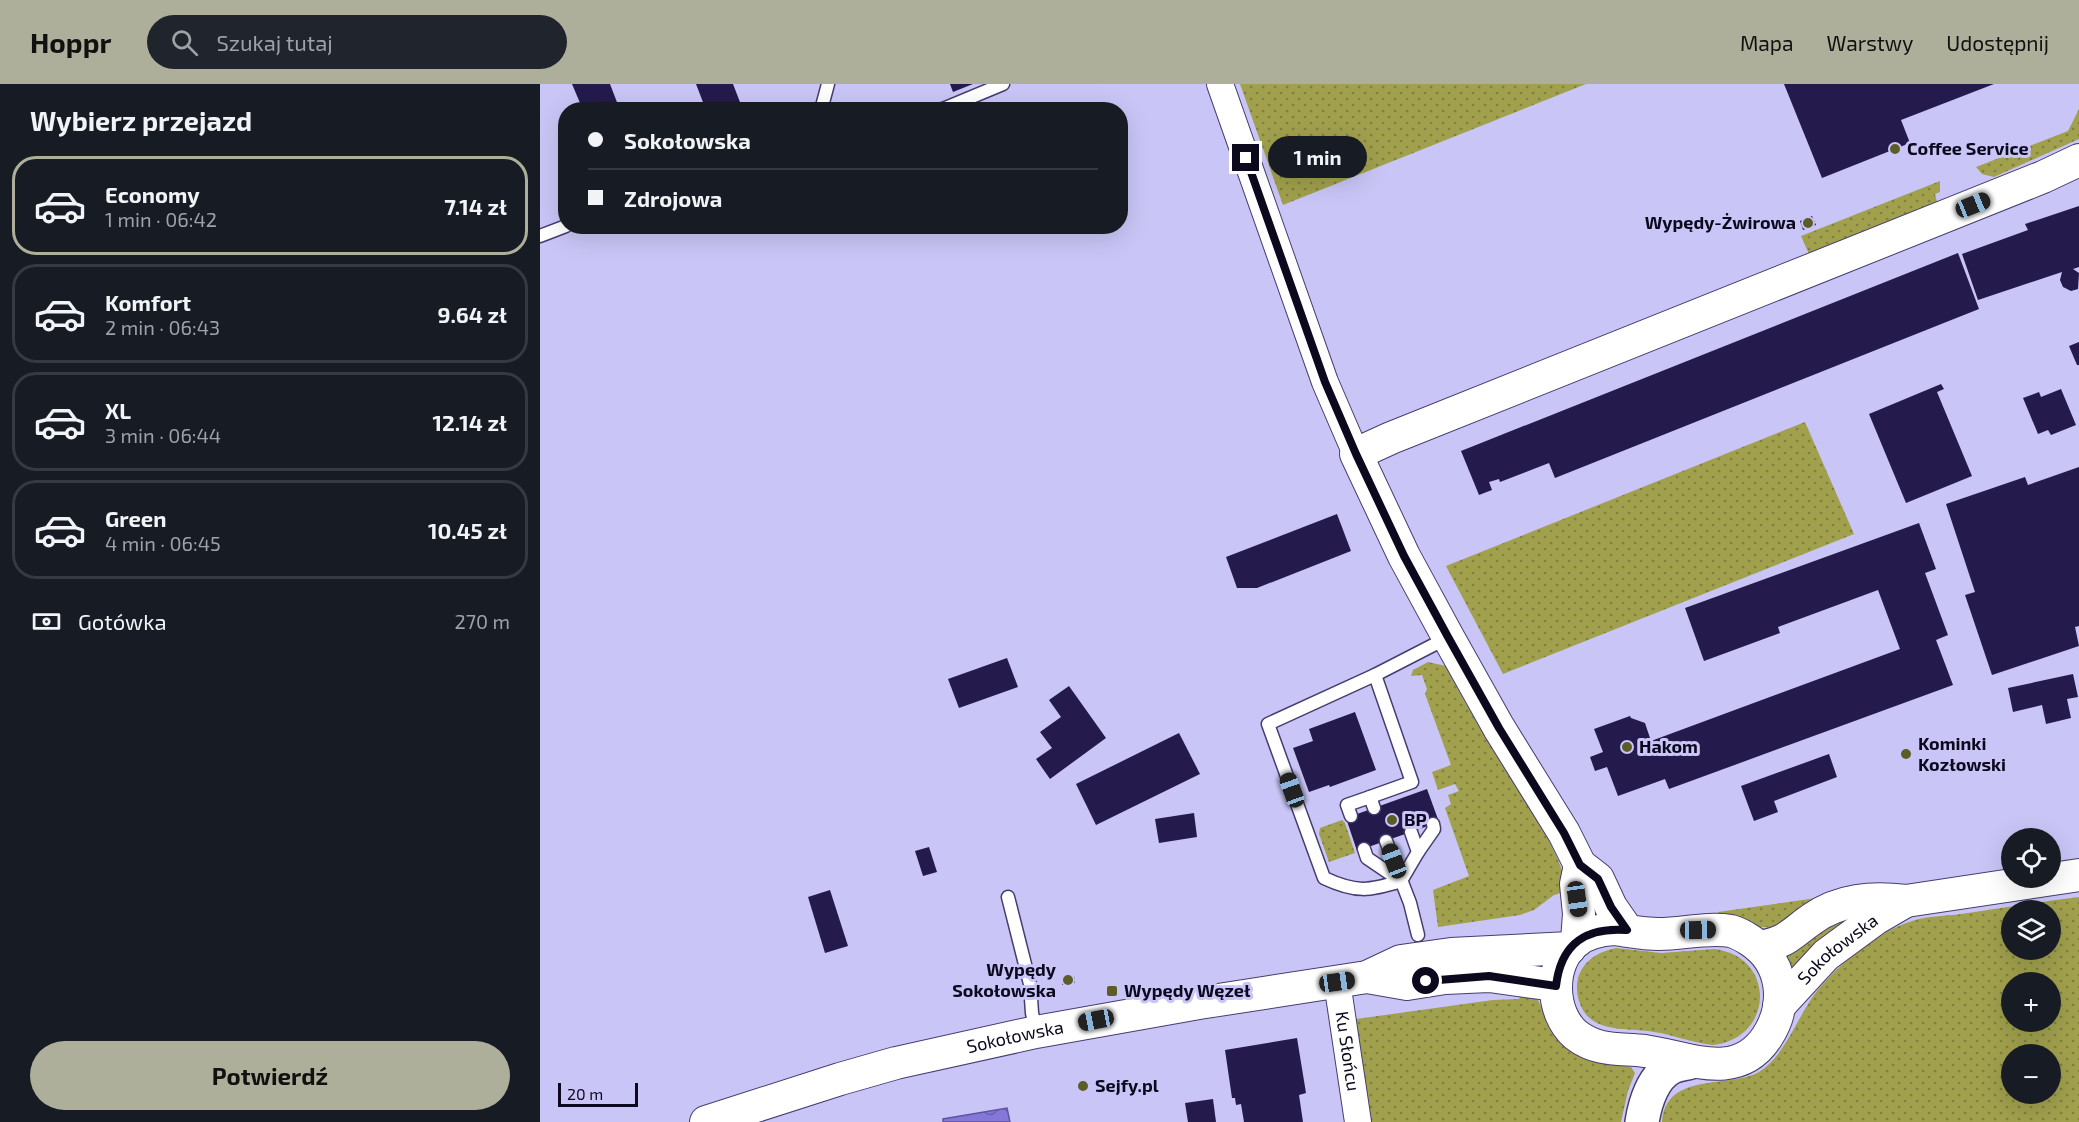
<!DOCTYPE html>
<html lang="pl">
<meta charset="utf-8">
<style>
:root{--surface:#171b24;--page:#20242c;--text:#f1f3f6;--muted:#9ea1a6;--line:#363941;--accent:#aeaf9a}
body{margin:0;font-family:"Exo 2",sans-serif;background:var(--page);color:var(--text);height:100vh;display:flex;flex-direction:column;font-size:22px;white-space:nowrap}
*{box-sizing:border-box;margin:0}
p{font-size:20px;color:var(--muted)}
.icon{flex:none;width:33px;height:33px;fill:none;stroke:currentColor;stroke-width:2;stroke-linecap:round;stroke-linejoin:round}
.map{position:relative;flex:1;overflow:hidden}
.drawer{display:flex;flex-direction:column;background:var(--surface);width:540px}
.drawer>*{flex:none}
.banner{position:absolute;left:18px;top:18px;width:570px;height:132px;border-radius:24px;box-shadow:0 6px 24px #0002;display:grid;align-content:center;height:132px;padding:0 30px;background:var(--surface)}
.controls{position:absolute;left:1461px;top:744px;display:grid;gap:12px}
.controls a{display:grid;place-items:center;width:60px;height:60px;border-radius:50%;background:var(--surface);box-shadow:0 6px 24px #0002;font-size:30px}
.scale{position:absolute;left:18px;bottom:15px;width:80px;box-sizing:border-box;padding-left:6px;border:3px solid #0c081d;border-top:0;font-size:16px;line-height:21px;white-space:nowrap;color:#0c081d;-webkit-text-stroke:4px #c9c5f6;paint-order:stroke}
.end{position:absolute;width:27px;height:27px;margin:-14px;border:8px solid #0c081d;background:#fff;box-shadow:0 0 0 3px #fff}
.from{border-radius:50%}
.bubble{position:absolute;height:42px;border-radius:21px;background:var(--surface);box-shadow:0 6px 24px #0002;font-size:20px;font-weight:700;line-height:42px;text-align:center}
.car{position:absolute;width:18px;height:36px;margin:-18px -9px;border-radius:8px;box-shadow:0 0 4px 2px #0007;background:linear-gradient(#222 24%,#8ab4d8 0 40%,#222 0 76%,#8ab4d8 0 86%,#222 0)}
.banner b{display:flex;align-items:center;gap:21px;height:57px;font-size:22px}
.banner b+b{border-top:2px solid var(--line)}
.banner i{width:15px;height:15px;background:var(--text)}
ul{padding:0;list-style:none}
li{display:flex;align-items:center;gap:18px;height:99px;margin:0 12px 9px;padding:0 18px;border:3px solid var(--line);border-radius:24px}
li div{flex:1}
li b{display:block;font-size:22px}
li em{font-style:normal;font-weight:700}
li.on{border-color:var(--accent)}
li>.icon{width:54px;height:54px;stroke-width:1.5}
h2{padding:0 30px;font-size:27px;line-height:72px}
.pay{display:flex;align-items:center;gap:15px;height:66px;padding:0 30px;font-size:22px}
.pay p{margin-inline-start:auto}
.primary-button{display:flex;gap:12px;margin-top:auto;padding:12px 30px}
.primary-button a{flex:1;height:69px;border-radius:36px;background:var(--accent);color:#111;font-size:24px;font-weight:700;line-height:69px;text-align:center}
header{display:flex;align-items:center;gap:36px;box-sizing:border-box;height:84px;padding:0 30px;background:var(--accent);color:#111}
header strong{font-size:28px}
nav{display:flex;gap:33px;margin-inline-start:auto;font-size:21px}
.search{width:420px;height:54px;background:var(--page);display:flex;align-items:center;gap:15px;box-sizing:border-box;padding:0 21px;border-radius:33px;color:var(--muted);font-size:22px}
main{display:flex;flex:1;min-height:0}
.map>svg:first-child{display:block}
.grass{fill:url(#grass-dots);fill-rule:evenodd}
.water{fill:url(#water-waves);stroke:#6155a1;stroke-width:1.5}
.building{fill:#241a4b}
.lines{fill:none;stroke-linecap:round;stroke-linejoin:round}
.service-casing{stroke:#453d71;stroke-width:15}
.minor-casing{stroke:#453d71;stroke-width:28}
.tertiary-casing{stroke:#453d71;stroke-width:34}
.motorway-casing{stroke:#453d71;stroke-width:36}
.service{stroke:#fff;stroke-width:12}
.minor{stroke:#fff;stroke-width:26}
.tertiary{stroke:#fff;stroke-width:32}
.motorway{stroke:#fff;stroke-width:33}
.route{stroke:#0c081d;stroke-width:8}
.poi-dot{fill:#5c5c29;stroke:#c9c5f6;stroke-width:2}
.labels{text-anchor:middle;stroke-width:6;stroke-linejoin:round;paint-order:stroke}
.poi-label{font-size:18px;font-weight:bold;fill:#0c081d;stroke:#c9c5f6;text-anchor:start}
.street-label{font-size:18px;fill:#0c081d;stroke:#c9c5f6}
</style>
<header>
<strong>Hoppr</strong>
<div class="search"><svg class="icon" aria-label="search" viewBox="0 0 24 24"><circle cx="10" cy="10" r="6"/><path d="M15 15l6 6"/></svg>Szukaj tutaj</div>
<nav><a>Mapa</a><a>Warstwy</a><a>Udostępnij</a></nav>
</header>
<main>
<section class="drawer">
<h2>Wybierz przejazd</h2>
<ul>
<li class="on"><svg class="icon" aria-label="car" viewBox="0 0 24 24"><path d="M5 17H2v-5l4-1 3-4h7l3 4 3 1v5h-3M9 17h6M6 11h13"/><circle cx="7" cy="17" r="2"/><circle cx="17" cy="17" r="2"/></svg><div><b>Economy</b><p>1 min · 06:42</p></div><em>7.14 zł</em></li>
<li><svg class="icon" aria-label="car" viewBox="0 0 24 24"><path d="M5 17H2v-5l4-1 3-4h7l3 4 3 1v5h-3M9 17h6M6 11h13"/><circle cx="7" cy="17" r="2"/><circle cx="17" cy="17" r="2"/></svg><div><b>Komfort</b><p>2 min · 06:43</p></div><em>9.64 zł</em></li>
<li><svg class="icon" aria-label="car" viewBox="0 0 24 24"><path d="M5 17H2v-5l4-1 3-4h7l3 4 3 1v5h-3M9 17h6M6 11h13"/><circle cx="7" cy="17" r="2"/><circle cx="17" cy="17" r="2"/></svg><div><b>XL</b><p>3 min · 06:44</p></div><em>12.14 zł</em></li>
<li><svg class="icon" aria-label="car" viewBox="0 0 24 24"><path d="M5 17H2v-5l4-1 3-4h7l3 4 3 1v5h-3M9 17h6M6 11h13"/><circle cx="7" cy="17" r="2"/><circle cx="17" cy="17" r="2"/></svg><div><b>Green</b><p>4 min · 06:45</p></div><em>10.45 zł</em></li>
</ul>
<div class="pay"><svg class="icon" aria-label="cash" viewBox="0 0 24 24"><path d="M3 7h18v10H3z"/><circle cx="12" cy="12" r="2"/></svg>Gotówka<p>270 m</p></div>
<div class="primary-button"><a>Potwierdź</a></div>
</section>
<div class="map">
<svg width="1539" height="1038" viewBox="0 0 1539 1038">
<defs>
<pattern id="grass-dots" width="8" height="8" patternUnits="userSpaceOnUse" patternTransform="scale(1.5)"><rect width="8" height="8" fill="#a0a04d"/><path d="M2 2h.1M6 6h.1" fill="none" stroke="#81803f" stroke-width="1.8" stroke-linecap="round"/></pattern>
<pattern id="water-waves" width="16" height="10" patternUnits="userSpaceOnUse" patternTransform="scale(1.5)"><rect width="16" height="10" fill="#8576d9"/><path d="M0 5q4-4 8 0t8 0" fill="none" stroke="#6b5faf"/></pattern>
</defs>
<rect width="100%" height="100%" fill="#c9c5f6"/>
<g class="grass">
<path d="M700 0H1046L743 121Z"/>
<path d="M1539 25V55L1454 93 1442 90 1436 83 1528 47Z"/>
<path d="M1400 97V108L1395 110 1397 118 1269 170 1261 152Z"/>
<path d="M1265 338 1314 450 963 590 906 482Z"/>
<path d="M888 578 906 582C927 626 955 667 980 708 1000 740 1020 770 1028 807L1014 811 994 826 980 831 898 843 893 806 929 792 905 724 911 720 908 711 919 707 915 700 898 706 892 688 911 681 885 610 887 605 882 591 871 592 873 586Z"/>
<path d="M802 736 805 739 815 769 789 778 779 750 780 744Z"/>
<path d="M1290 812C1276 820 1255 838 1240 842 1220 847 1198 837 1179 832L1178 828Z"/>
<path d="M1539 813V1038H1122C1126 987 1189 1005 1219 988 1247 971 1260 924 1283 900 1306 874 1338 848 1372 837 1387 832 1406 832 1421 830 1461 824 1500 818 1539 813ZM1472 826H1510V866H1472ZM1472 898H1510V938H1472ZM1472 970H1510V1010H1472Z"/>
<path d="M1324 824 1253 890 1244 873 1263 853Z"/>
<path d="M1076 864 1121 869 1174 865C1236 872 1235 954 1173 961 1153 959 1134 951 1114 948 1088 943 1049 951 1039 917 1037 910 1036 901 1038 894 1044 876 1058 868 1076 864Z"/>
<path d="M983 906 998 916 1016 953 1061 978 1091 983 1095 989 1088 1007 1081 1038H825L809 936 953 916 979 915Z"/>
</g>
<path class="water" d="M467 1024 470 1038H403V1035Z"/>
<g class="building">
<path d="M32 0H70L80 26H43Z"/>
<path d="M156 0H193L203 26H166Z"/>
<path d="M410 0H433L413 8Z"/>
<path d="M1244 0H1454L1361 36 1370 59 1282 94Z"/>
<path d="M1539 122V183L1533 185 1539 189 1538 205 1531 207 1523 203 1520 196 1522 188 1438 216 1422 170 1488 146 1485 140Z"/>
<path d="M1272 132 1276 141 1263 146 1260 137Z"/>
<path d="M1418 169 1439 225 1015 394 1009 379 960 398 959 395 949 398 952 406 939 411 921 367Z"/>
<path d="M1539 258V281H1537L1529 262Z"/>
<path d="M1401 300 1404 305 1397 308 1432 392 1366 419 1329 330Z"/>
<path d="M1521 305 1536 341 1511 351 1508 346 1498 350 1483 314 1499 308 1501 313Z"/>
<path d="M1539 383V542L1535 543 1539 562 1452 591 1425 511 1435 508 1406 420 1485 393 1488 401Z"/>
<path d="M797 430 811 467 717 504H697L686 473Z"/>
<path d="M1379 439 1396 485 1385 489 1408 551 1396 556 1413 601 1129 705 1125 695 1078 712 1067 683 1055 687 1050 673 1063 668 1054 645 1090 632 1091 634 1105 639 1111 657 1360 565 1338 506 1238 543 1240 549 1164 577 1145 524Z"/>
<path d="M467 574 478 603 419 624 408 595Z"/>
<path d="M1533 590 1538 613 1527 615 1531 634 1506 640 1502 621 1473 628 1468 604Z"/>
<path d="M529 602 566 654 510 695 496 675 512 664 500 648 521 633 509 616Z"/>
<path d="M815 628 836 686 790 703 789 701 769 708 753 664 773 657 769 645Z"/>
<path d="M639 649 660 690 556 741 536 700Z"/>
<path d="M1289 670 1297 693 1234 717 1238 728 1214 737 1201 702Z"/>
<path d="M887 705 899 738 817 767 806 734Z"/>
<path d="M654 729 657 753 619 759 615 735Z"/>
<path d="M389 763 397 788 383 792 375 767Z"/>
<path d="M290 806 308 862 285 869 268 813Z"/>
<path d="M534 892 535 899 522 901V894Z"/>
<path d="M757 954 766 1009 759 1011 763 1038H704L701 1020 696 1021 695 1014H692L685 966Z"/>
<path d="M673 1015 676 1038H648L645 1019Z"/>
</g>
<g class="lines">
<defs>
<g id="service">
<path d="M281 26 288 0"/>
<path d="M396 26 403 25 463 0"/>
<path d="M0 152 26 142"/>
<path d="M835 591 728 640 784 794C816 809 829 807 861 797"/>
<path d="M834 724 830 713 872 698 835 591 907 554"/>
<path d="M811 732 807 721 830 713"/>
<path d="M846 757 870 819 878 851"/>
<path d="M824 765 827 774 861 797 878 768 871 748"/>
<path d="M878 768 894 745 893 740"/>
<path d="M468 813 490 900 492 929 496 947"/>
</g>
<g id="minor">
<path d="M680 0 785 298 816 370"/>
<path id="s1" d="M797 898 818 1038"/>
</g>
<g id="tertiary">
<path d="M1074 845C1089 847 1104 850 1119 850 1143 850 1167 843 1191 847 1198 849 1205 853 1211 857 1244 879 1248 921 1227 953 1197 999 1147 973 1105 967 1080 964 1058 968 1036 951 1010 929 1009 880 1035 858 1046 849 1060 846 1074 845Z"/>
<path d="M1087 846 1071 823 1058 795 1040 781 1024 749 959 644 908 553 864 472 816 370 851 354 1503 93 1539 76"/>
<path d="M1037 857 1039 830 1036 800 1040 781"/>
<path d="M1219 863C1248 858 1249 851 1272 835 1300 815 1332 813 1366 817L1539 791"/>
<path d="M827 893 867 900 905 894 949 892 1015 901"/>
<path id="s2" d="M1239 922 1286 871 1335 835 1366 817"/>
<path id="s3" d="M166 1038 300 995 356 979 496 948 659 919 827 893 861 877 911 870 1030 864"/>
</g>
<path id="motorway" d="M1102 1038C1105 1019 1113 992 1132 983 1138 980 1145 980 1151 978"/>
</defs>
<use href="#service" class="service-casing"/>
<use href="#minor" class="minor-casing"/>
<use href="#tertiary" class="tertiary-casing"/>
<use href="#motorway" class="motorway-casing"/>
<use href="#service" class="service"/>
<use href="#minor" class="minor"/>
<use href="#tertiary" class="tertiary"/>
<use href="#motorway" class="motorway"/>
</g>
<g class="lines">
<path class="route" d="M706 74 785 298 816 370 864 472 908 553 959 644 1024 749 1040 781 1058 795 1071 823 1087 846C1046 843 1021 859 1016 902L949 892 886 897"/>
</g>
<g class="poi-dot">
<circle cx="1355" cy="65" r="6"/>
<circle cx="1268" cy="139" r="6"/>
<circle cx="1087" cy="663" r="6"/>
<circle cx="1366" cy="670" r="6"/>
<circle cx="852" cy="736" r="6"/>
<circle cx="528" cy="896" r="6"/>
<rect x="566" y="901" width="12" height="12" rx="3"/>
<circle cx="543" cy="1002" r="6"/>
</g>
<g class="labels">
<g class="poi-label">
<text x="1367" y="71">Coffee Service</text>
<text x="1256" y="145" text-anchor="end">Wypędy-Żwirowa</text>
<text x="1378" y="666">Kominki<tspan x="1378" dy="21">Kozłowski</tspan></text>
<text x="1099" y="669">Hakom</text>
<text x="864" y="742">BP</text>
<text x="516" y="892" text-anchor="end">Wypędy<tspan x="516" dy="21">Sokołowska</tspan></text>
<text x="584" y="913">Wypędy Węzeł</text>
<text x="555" y="1008">Sejfy.pl</text>
</g>
<g class="street-label">
<text dy="6" stroke="none"><textPath href="#s2" startOffset="82">Sokołowska</textPath></text>
<text dy="6" stroke="none"><textPath href="#s3" startOffset="321">Sokołowska</textPath></text>
<text dy="6" stroke="none"><textPath href="#s1" startOffset="70">Ku Słońcu</textPath></text>
</g>
</g>
</svg>
<div class="controls">
<a><svg class="icon" aria-label="locate" viewBox="0 0 24 24"><circle cx="12" cy="12" r="6"/><path d="M12 2v4M12 18v4M2 12h4M18 12h4"/></svg></a>
<a><svg class="icon" aria-label="layers" viewBox="0 0 24 24"><path d="M12 4l9 5-9 5-9-5zM3 14l9 5 9-5"/></svg></a>
<a>+</a>
<a>−</a>
</div>
<div class="scale">20 m</div>
<i class="end from" style="left:886px;top:897px"></i>
<i class="end" style="left:706px;top:74px"></i>
<div class="bubble" style="left:728px;top:52px;width:99px">1 min</div>
<i class="car" style="left:1433px;top:121px;rotate:68deg"></i>
<i class="car" style="left:752px;top:706px;rotate:340deg"></i>
<i class="car" style="left:854px;top:777px;rotate:339deg"></i>
<i class="car" style="left:1037px;top:815px;rotate:172deg"></i>
<i class="car" style="left:1158px;top:846px;rotate:89deg"></i>
<i class="car" style="left:797px;top:898px;rotate:82deg"></i>
<i class="car" style="left:556px;top:936px;rotate:259deg"></i>
<div class="banner">
<b><i class="from"></i>Sokołowska</b>
<b><i></i>Zdrojowa</b>
</div>
</div>
</main>
